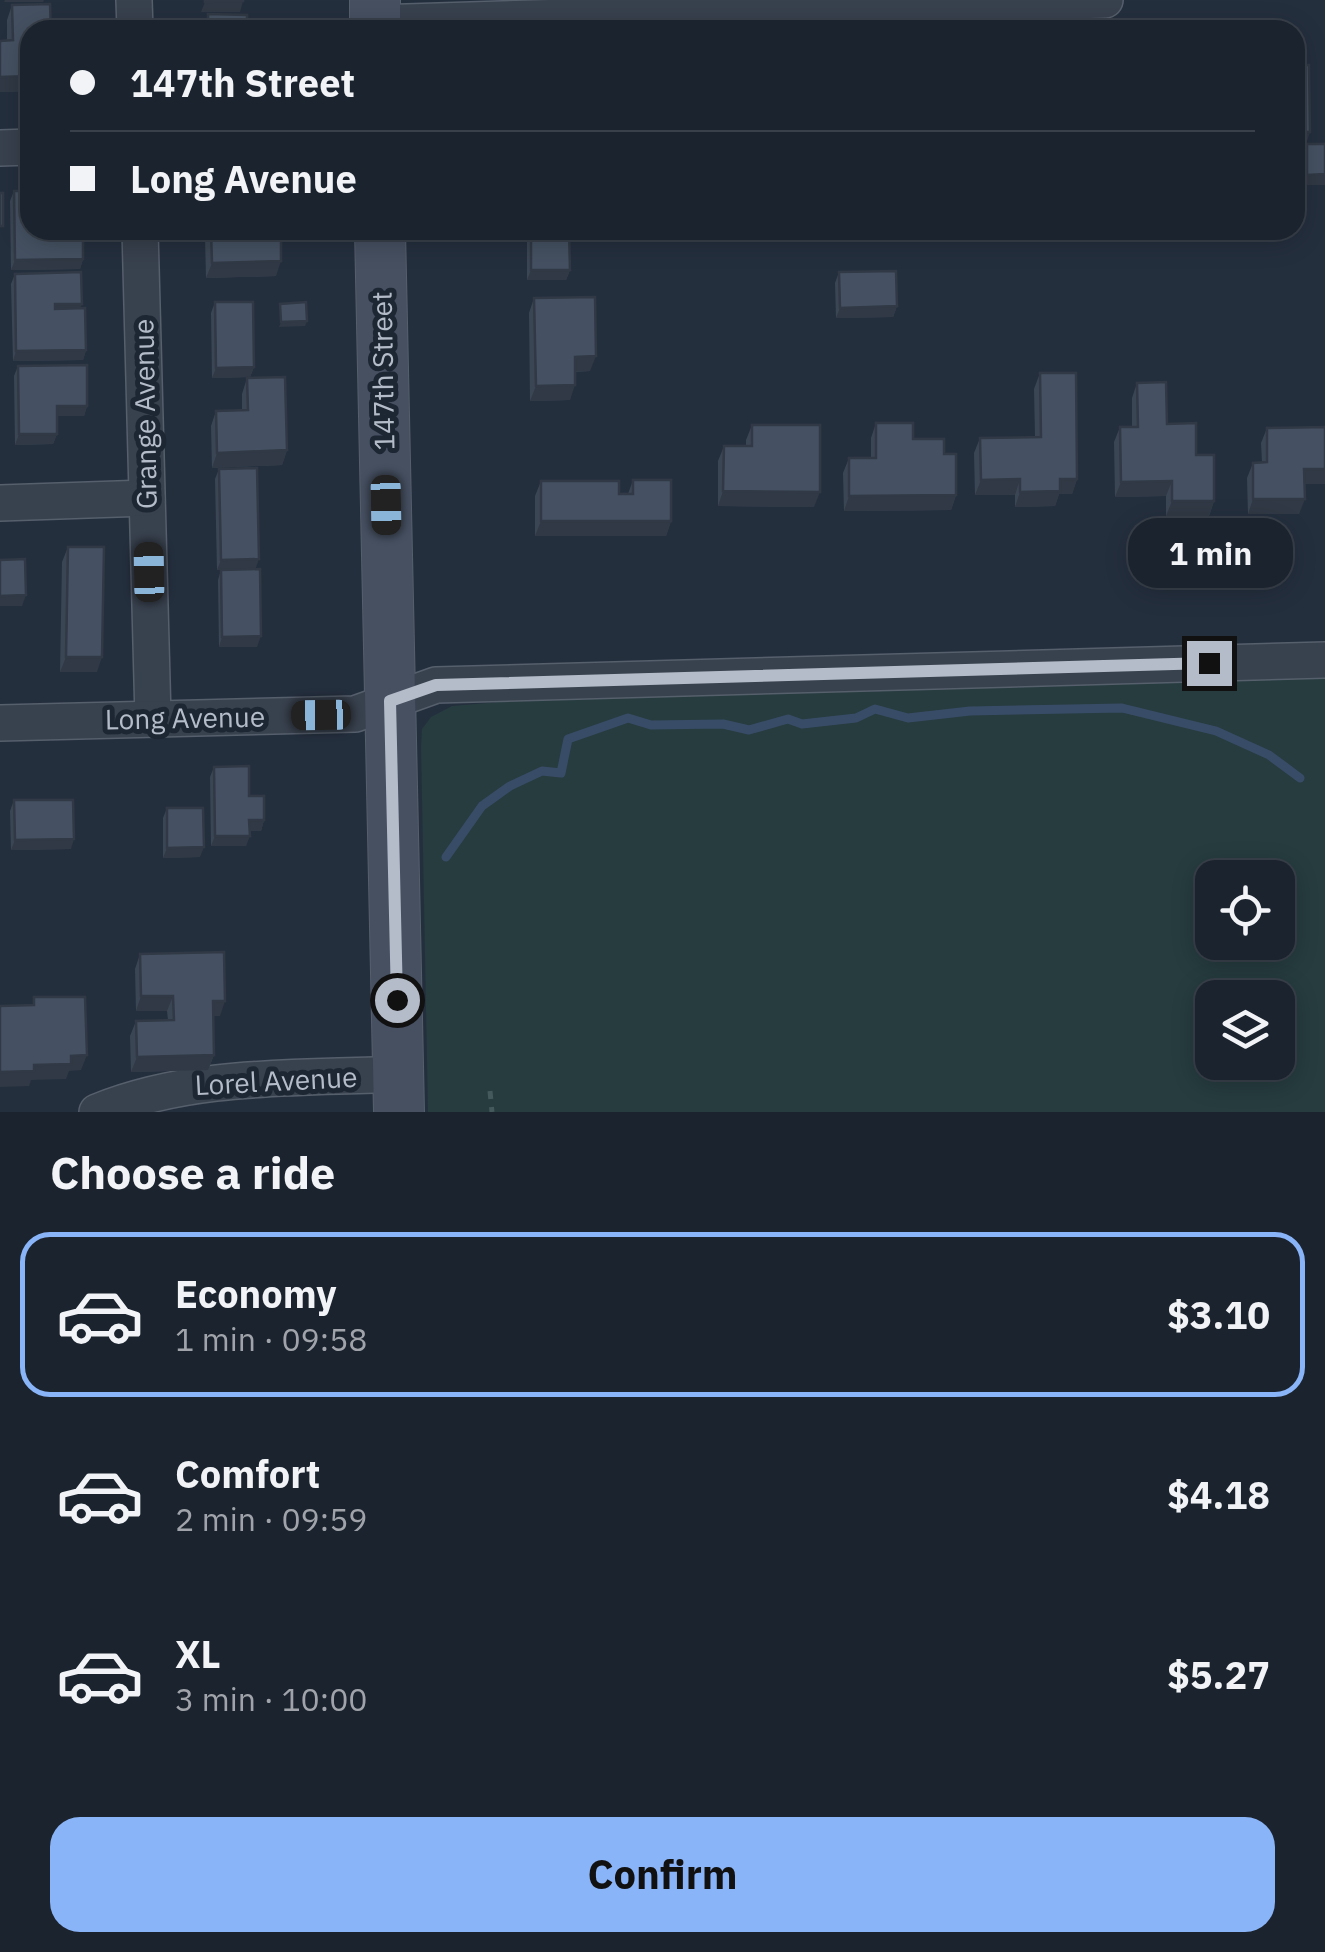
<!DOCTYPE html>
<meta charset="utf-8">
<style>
:root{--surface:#1b232e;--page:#282f3a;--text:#f1f3f6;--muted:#a0a4aa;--line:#39404a;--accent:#8ab4f8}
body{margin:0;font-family:"IBM Plex Sans",sans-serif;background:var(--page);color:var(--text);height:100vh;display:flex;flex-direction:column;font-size:38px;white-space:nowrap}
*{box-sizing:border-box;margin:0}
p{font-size:32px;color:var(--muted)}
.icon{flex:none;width:55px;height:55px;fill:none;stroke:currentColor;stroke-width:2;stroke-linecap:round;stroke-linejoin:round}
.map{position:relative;height:1112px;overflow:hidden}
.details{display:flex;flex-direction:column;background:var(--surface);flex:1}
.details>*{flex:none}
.hud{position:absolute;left:20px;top:20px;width:1285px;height:220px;border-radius:30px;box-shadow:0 5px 25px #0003,0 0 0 2px var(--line);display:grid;align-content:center;height:220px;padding:0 50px;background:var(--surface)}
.fabs{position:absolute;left:1195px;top:860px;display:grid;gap:20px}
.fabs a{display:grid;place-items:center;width:100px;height:100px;border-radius:20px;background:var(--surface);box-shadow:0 5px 25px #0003,0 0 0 2px var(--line);font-size:50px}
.end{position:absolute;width:45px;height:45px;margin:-22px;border:12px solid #b4bcc9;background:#111;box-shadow:0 0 0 5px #111}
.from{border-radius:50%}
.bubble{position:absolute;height:70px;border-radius:30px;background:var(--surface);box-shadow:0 5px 25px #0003,0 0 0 2px var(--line);font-size:32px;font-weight:700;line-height:70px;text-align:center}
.car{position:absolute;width:30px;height:60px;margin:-30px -15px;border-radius:12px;box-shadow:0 0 8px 2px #0007;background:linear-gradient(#222 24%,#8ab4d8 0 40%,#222 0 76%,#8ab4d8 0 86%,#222 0)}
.hud b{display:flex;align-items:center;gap:35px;height:95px;font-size:38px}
.hud b+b{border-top:2px solid var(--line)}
.hud i{width:25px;height:25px;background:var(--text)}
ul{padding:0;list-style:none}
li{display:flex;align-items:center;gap:30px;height:165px;margin:0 20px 15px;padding:0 30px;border:5px solid transparent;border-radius:30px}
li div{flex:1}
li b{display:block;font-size:38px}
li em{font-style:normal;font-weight:700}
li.on{border-color:var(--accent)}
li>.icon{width:90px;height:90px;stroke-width:1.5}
h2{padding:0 50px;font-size:45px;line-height:120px}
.button{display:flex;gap:20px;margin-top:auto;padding:20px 50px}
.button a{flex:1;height:115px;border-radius:30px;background:var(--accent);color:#111;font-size:40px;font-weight:700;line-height:115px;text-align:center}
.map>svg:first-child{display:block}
.green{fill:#263c3f;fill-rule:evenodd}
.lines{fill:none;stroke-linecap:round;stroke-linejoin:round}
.stream{stroke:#394c67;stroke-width:9}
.minor-casing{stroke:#565f6c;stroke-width:38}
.secondary-casing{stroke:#565f6c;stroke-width:52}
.path{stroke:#44595c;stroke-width:5;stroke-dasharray:8 8;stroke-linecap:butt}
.minor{stroke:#38414e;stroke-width:35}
.secondary{stroke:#465061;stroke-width:50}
.wall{fill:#3b4654}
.shaded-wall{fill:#303945}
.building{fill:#455162;stroke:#303945;stroke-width:2.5}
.route{stroke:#b4bcc9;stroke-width:12}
.labels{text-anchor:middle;stroke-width:10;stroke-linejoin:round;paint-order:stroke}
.street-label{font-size:28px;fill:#b4bcc9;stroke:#1d2633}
</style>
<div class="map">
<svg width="1325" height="1112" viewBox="0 0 1325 1112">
<rect width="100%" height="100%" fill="#242f3e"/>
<path class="green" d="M1325 674V1112H428L421 747 422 729 431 717 452 706 569 696ZM1212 878H1278V942H1212ZM1212 998H1278V1062H1212Z"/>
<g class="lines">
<path class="stream" d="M446 857 482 806 510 786 542 771 561 773 568 739 628 718 651 725 723 724 749 730 788 719 802 724 856 718 875 709 908 718 970 711 1122 708 1216 731 1269 755 1300 778"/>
<defs>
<g id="minor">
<path d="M134 0 135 30"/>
<path d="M375 23 1105 0"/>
<path d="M0 148 30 147"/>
<path d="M140 230 153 718"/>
<path d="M0 503 147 498"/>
<path d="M0 723 355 714 436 685 1325 660"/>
<path d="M97 1112C192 1073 297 1079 399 1074"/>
</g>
<g id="secondary">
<path d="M375 0V30"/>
<path d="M380 230 399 1112"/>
</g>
</defs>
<use href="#minor" class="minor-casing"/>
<use href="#secondary" class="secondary-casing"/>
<path class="path" d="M490 1091 492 1112"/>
<use href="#minor" class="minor"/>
<use href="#secondary" class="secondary"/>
</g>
<g class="wall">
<path d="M12 5 30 30V91L0 92V41H7V20Z"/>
<path d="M1307 144H1325V185H1303V154Z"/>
<path d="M14 191 83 259 80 269 11 270 10 201Z"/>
<path d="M208 230H281L276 276 206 278 205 237Z"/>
<path d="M527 230H569L570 270 566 280H527Z"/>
<path d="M839 272 897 306 893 317 836 318 835 283Z"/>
<path d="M15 274 86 350 83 360 13 361 11 284Z"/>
<path d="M534 298 590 371 575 372 570 400 530 401 529 313Z"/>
<path d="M215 302 254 367 250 377 212 378 211 313Z"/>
<path d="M18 366 87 406 84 416H57V434L53 444 15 445 14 376Z"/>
<path d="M1040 373 1077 479 1072 494H1059L1055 506 1015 507V495H975L974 453 980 438 1035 437 1034 389Z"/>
<path d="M247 378 287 450 282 465 212 468 211 426 216 411 242 410V394Z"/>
<path d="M1137 383 1167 424 1196 455 1214 501 1209 516H1166V496L1115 497 1114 442 1120 427H1132V398Z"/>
<path d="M876 423 944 454 956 495 951 510 844 511 843 473 849 458H871V438Z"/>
<path d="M752 425 814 507 718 506V461L724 446H746V440Z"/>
<path d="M1267 428 1304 484 1299 514H1248L1247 478 1253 463 1262 462 1261 443Z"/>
<path d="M219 469 256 569 257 647H219L218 580 221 570H217L215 479Z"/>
<path d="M633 480 671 521 666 536H535V496L541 481 619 494H628Z"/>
<path d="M68 547 97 672H60L62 562Z"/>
<path d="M214 767 249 796 264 820 261 831H249L246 846H211L210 777Z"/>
<path d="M14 800 71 849 11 850 10 811Z"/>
<path d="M167 808 200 857 163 858V818Z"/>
<path d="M140 954 220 1016H213L214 1055 208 1070 131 1072 130 1036 136 1021 168 1020 167 1011H136L135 969Z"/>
</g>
<g class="shaded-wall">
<path d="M5 0H44L43 2H4Z"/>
<path d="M243 1 240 12H201L205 2Z"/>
<path d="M30 76V91L0 92V77Z"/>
<path d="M1295 132H1310L1305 147H1295Z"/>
<path d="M1325 174V185H1303L1307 175Z"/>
<path d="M83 259 80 269 11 270 15 260Z"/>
<path d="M281 261 276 276 206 278 212 263Z"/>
<path d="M531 270H570L566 280H527Z"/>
<path d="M55 304H82L78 314H51Z"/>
<path d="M897 306 893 317 836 318 840 308Z"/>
<path d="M307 321 305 326 279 327 281 322Z"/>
<path d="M86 350 83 360 13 361 16 351Z"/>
<path d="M596 356 590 371 569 372 575 357Z"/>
<path d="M254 367 250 377 212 378 216 368Z"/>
<path d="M575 385 570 400 530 401 536 386Z"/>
<path d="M57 406H87L84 416H53Z"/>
<path d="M19 434H57L53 444 15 445Z"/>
<path d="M287 450 282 465 212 468 217 453Z"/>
<path d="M1304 469H1325V484H1298Z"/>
<path d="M1020 479 1015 495H975L981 480Z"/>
<path d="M1060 479H1077L1072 494H1059L1055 506 1015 507 1020 492Z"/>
<path d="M1172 481 1166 496 1115 497 1121 482Z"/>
<path d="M723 491 820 492 814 507 718 506Z"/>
<path d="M956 495 951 510 844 511 849 496Z"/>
<path d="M1253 499H1305L1299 514H1248Z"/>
<path d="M1172 501H1214L1209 516H1166Z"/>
<path d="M541 521H671L666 536H535Z"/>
<path d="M259 559 255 570H217L221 560Z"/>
<path d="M26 595 22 606H0V596Z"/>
<path d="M261 636 257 647H219L222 637Z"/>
<path d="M66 657H102L97 672H60Z"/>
<path d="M249 820H264L261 831H245Z"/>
<path d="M215 836H250L246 846H211Z"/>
<path d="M74 839 71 849 11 850 15 840Z"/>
<path d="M204 847 200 857 163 858 167 848Z"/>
<path d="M141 996H173L167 1011H136Z"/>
<path d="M213 1001H225L220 1016H207Z"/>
<path d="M87 1055 81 1070 69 1071 66 1079 31 1080 29 1086 0 1087V1072L71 1056Z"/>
<path d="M214 1055 208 1070 131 1072 137 1057Z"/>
</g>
<g class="building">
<path d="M205 0H243V1L205 2Z"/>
<path d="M50 4 51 30H30V76L0 77V41L13 40 12 5Z"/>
<path d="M208 14 247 15V30H208Z"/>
<path d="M1295 65H1309L1310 132H1295Z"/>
<path d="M1307 144H1325V174L1307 175Z"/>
<path d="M14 191H30V230H83V259L15 260Z"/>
<rect x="0" y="193" width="3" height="33"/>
<path d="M211 230H281V261L212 263Z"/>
<path d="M531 230H569L570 270H531Z"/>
<path d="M896 271 897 306 840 308 839 272Z"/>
<path d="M81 272 82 304H55V309L85 308 86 350 16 351 15 274Z"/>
<path d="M595 297 596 356 575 357V385L536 386 534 298Z"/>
<path d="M215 302H253L254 367 216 368Z"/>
<path d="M306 302 307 321 281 322 280 304Z"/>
<path d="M87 365V406H57V434H19L18 366Z"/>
<path d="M1040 373H1076L1077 479H1060V491L1020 492V479L981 480 980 438 1041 437Z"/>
<path d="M285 377 287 450 217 453 216 411 248 410 247 378Z"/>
<path d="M1166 382 1167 424 1196 423V455H1214V501H1172V481L1121 482 1120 427H1138L1137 383Z"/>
<path d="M876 423H913V439H944V454H956V495L849 496V458H876Z"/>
<path d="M752 425H820V492L723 491 724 446H752Z"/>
<path d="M1325 427V469H1304L1305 499H1253V463L1267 462V428Z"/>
<path d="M257 468 259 559 221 560 219 469Z"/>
<path d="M633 480H671V521H541V481H619V494H633Z"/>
<path d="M68 547H104L102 657H66Z"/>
<path d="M25 559 26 595 0 596V560Z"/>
<path d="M260 569 261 636 222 637 221 570Z"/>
<path d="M249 766V796H264V820H249L250 836H215L214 767Z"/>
<path d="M14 800H73L74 839 15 840Z"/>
<path d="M167 808H203L204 847 167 848Z"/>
<path d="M224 952 225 1001H213L214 1055 137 1057 136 1021 174 1020 173 996H141L140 954Z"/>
<path d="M34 997H85L87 1055 71 1056V1064L34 1065V1071L0 1072V1006L34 1005Z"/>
</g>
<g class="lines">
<path class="route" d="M397 1000 390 701 436 685 1209 663"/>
</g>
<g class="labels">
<g class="street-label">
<text transform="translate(383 371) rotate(-91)" y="10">147th Street</text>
<text transform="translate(145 414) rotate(-91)" y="10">Grange Avenue</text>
<text transform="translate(185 718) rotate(-1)" y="10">Long Avenue</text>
<text transform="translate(276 1081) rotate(-3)" y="10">Lorel Avenue</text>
</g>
</g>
</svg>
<div class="fabs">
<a><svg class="icon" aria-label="locate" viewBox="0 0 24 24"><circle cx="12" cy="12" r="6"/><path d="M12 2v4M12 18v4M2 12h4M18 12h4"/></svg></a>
<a><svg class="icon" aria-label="layers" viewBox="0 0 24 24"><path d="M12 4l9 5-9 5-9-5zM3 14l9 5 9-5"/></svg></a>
</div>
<i class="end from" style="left:397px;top:1000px"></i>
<i class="end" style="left:1209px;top:663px"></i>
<div class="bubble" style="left:1128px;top:518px;width:165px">1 min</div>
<i class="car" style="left:386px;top:505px;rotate:179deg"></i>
<i class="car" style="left:149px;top:572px;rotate:359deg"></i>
<i class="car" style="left:321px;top:715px;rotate:269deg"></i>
<div class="hud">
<b><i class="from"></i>147th Street</b>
<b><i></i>Long Avenue</b>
</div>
</div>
<section class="details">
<h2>Choose a ride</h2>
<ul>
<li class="on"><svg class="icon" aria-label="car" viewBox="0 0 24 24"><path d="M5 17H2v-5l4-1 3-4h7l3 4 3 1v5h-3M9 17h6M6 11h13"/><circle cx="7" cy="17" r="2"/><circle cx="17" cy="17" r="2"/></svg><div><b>Economy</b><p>1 min · 09:58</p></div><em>$3.10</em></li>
<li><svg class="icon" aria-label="car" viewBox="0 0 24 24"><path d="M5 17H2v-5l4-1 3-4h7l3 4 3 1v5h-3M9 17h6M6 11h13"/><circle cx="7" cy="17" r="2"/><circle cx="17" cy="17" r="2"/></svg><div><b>Comfort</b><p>2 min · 09:59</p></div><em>$4.18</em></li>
<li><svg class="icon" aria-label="car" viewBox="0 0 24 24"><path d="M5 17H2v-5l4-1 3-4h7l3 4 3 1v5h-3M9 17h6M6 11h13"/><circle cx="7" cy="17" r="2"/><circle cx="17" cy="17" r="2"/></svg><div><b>XL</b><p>3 min · 10:00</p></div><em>$5.27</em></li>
</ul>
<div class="button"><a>Confirm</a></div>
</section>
